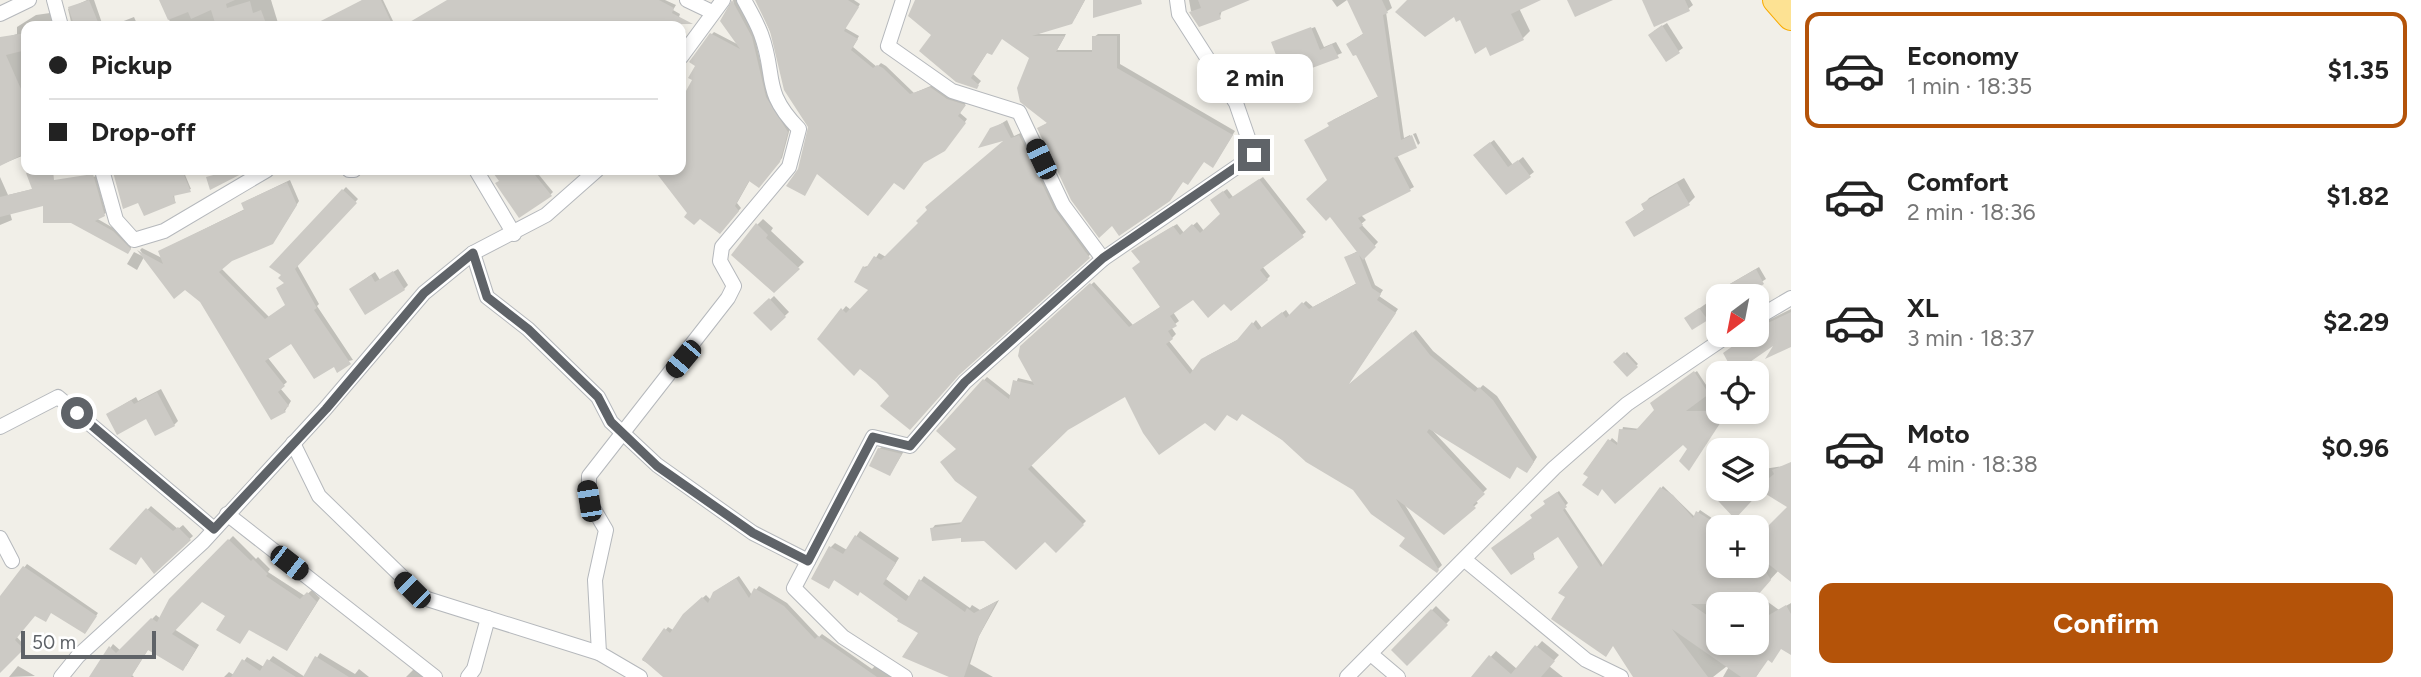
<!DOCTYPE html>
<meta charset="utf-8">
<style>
:root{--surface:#fff;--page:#f6f6f6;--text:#222;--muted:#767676;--line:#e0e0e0;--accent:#b45309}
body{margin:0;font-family:Figtree,sans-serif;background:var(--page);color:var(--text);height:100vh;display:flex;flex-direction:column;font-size:26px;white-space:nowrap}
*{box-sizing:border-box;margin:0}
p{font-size:23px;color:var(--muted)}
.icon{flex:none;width:38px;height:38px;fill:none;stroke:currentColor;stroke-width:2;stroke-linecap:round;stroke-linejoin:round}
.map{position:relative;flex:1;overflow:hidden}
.side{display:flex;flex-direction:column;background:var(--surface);width:630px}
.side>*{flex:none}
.banner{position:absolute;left:21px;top:21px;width:665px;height:154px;border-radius:14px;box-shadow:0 4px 10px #0003;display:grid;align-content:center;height:154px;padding:0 28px;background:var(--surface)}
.needle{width:46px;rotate:212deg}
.fabs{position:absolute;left:1706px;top:284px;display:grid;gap:14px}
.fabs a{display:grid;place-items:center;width:63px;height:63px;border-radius:14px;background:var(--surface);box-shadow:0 4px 10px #0003;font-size:35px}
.scale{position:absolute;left:21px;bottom:18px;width:135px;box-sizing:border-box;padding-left:7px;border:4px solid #5f6368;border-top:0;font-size:19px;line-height:24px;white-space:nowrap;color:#5f6368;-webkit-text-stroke:5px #fff;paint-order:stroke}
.end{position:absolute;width:32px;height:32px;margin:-16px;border:9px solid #5f6368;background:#fff;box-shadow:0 0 0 4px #fff}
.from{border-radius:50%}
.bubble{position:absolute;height:49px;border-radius:14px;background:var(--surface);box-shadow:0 4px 10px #0003;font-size:23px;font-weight:700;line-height:49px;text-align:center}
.car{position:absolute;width:21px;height:42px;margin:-21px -10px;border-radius:9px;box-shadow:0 0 5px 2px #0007;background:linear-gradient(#222 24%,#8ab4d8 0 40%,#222 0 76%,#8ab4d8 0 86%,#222 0)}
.banner b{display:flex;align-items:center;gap:24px;height:66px;font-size:26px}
.banner b+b{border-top:2px solid var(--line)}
.banner i{width:18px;height:18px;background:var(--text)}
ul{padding:12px 0 0;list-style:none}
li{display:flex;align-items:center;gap:21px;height:116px;margin:0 14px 10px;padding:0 14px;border:4px solid transparent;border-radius:14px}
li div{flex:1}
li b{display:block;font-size:26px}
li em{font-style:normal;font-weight:700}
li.on{border-color:var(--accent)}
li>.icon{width:63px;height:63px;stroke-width:1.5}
.primary-button{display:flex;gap:14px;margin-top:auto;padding:14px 28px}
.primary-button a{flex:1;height:80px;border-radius:14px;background:var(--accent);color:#fff;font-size:28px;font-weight:700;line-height:80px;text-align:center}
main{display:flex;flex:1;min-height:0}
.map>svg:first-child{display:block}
.shadow{fill:#0003;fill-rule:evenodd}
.building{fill:#cccac5}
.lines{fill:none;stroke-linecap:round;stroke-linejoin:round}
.street-casing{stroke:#b5b8bc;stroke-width:16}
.highway-casing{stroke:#f9ab00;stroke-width:28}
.street{stroke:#fff;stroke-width:14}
.highway{stroke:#fde293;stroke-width:26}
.route{stroke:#5f6368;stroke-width:9}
</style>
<main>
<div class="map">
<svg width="1791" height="677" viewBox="0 0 1791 677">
<rect width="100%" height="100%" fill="#f1efe8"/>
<g class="shadow">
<path d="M87 0H94L103 26H72L68 9Z"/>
<path d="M160 0H271L278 23 272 26H172Z"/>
<path d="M363 0H383L393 21 390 26H319L318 24Z"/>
<path d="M449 0H665L676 5 673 10 680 14 676 26H418L415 21Z"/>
<path d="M733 0H737L754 34 768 94 790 128 782 158 759 186 750 180 737 203 741 208 720 232 700 217 689 213 656 170H681V101L695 80 712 34 714 32 739 45Z"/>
<path d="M757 0H854L860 4 845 28 859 36 853 47 877 67 881 63 886 66 914 93 933 85 966 103 960 113 967 119 947 147 894 181 800 170 810 127Z"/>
<path d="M917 0H1085L1075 18 1038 34H1066L1057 50H1094V37L1098 34H1120V64L1235 131 1216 162 1039 128 1049 122 1031 58 1003 37 988 51 973 74 981 81 976 87 933 35Z"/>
<path d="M1189 0H1246L1222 10 1220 17 1191 11Z"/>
<path d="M1332 0H1347L1337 7Z"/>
<path d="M1349 0H1389L1392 8 1386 12 1404 138 1410 135 1415 147 1397 155 1414 187 1361 215 1366 220 1361 224 1378 242 1364 257 1375 285 1383 290 1379 296 1398 309 1347 386 1416 330 1433 351 1479 389 1483 385 1497 396 1537 457 1530 468 1432 430 1487 489 1475 500 1478 503 1444 533 1403 502 1442 565 1437 570 1407 537 1354 489 1242 412 1228 413 1205 421 1126 394 1067 428 1030 464 1086 521 1056 551 1045 540 984 539 932 529 935 525 964 522 979 496 958 448 938 431 987 377 1011 396 1018 378 1034 382 1021 347 1094 282 1133 325 1162 306 1137 248 1177 224 1184 233 1197 222 1204 231 1222 214 1216 197 1227 189 1233 197 1263 177 1306 232 1262 266 1270 276 1267 279 1224 301 1193 298 1173 312 1179 321 1171 327 1176 334 1169 341 1194 372 1207 356 1241 338 1256 320 1262 328 1286 310 1290 316 1306 301 1313 307 1357 283 1346 257 1358 251 1329 180 1330 125 1333 120 1379 96 1357 52 1348 44 1364 33Z"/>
<path d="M1409 0H1537L1519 8 1530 31 1523 38 1486 45 1461 18Z"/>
<path d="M1644 0H1690L1693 5 1688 9Z"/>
<path d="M50 13 54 26H26V168L22 156 0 165V55L4 38 17 34V27L36 15Z"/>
<path d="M134 17 138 26H111Z"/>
<path d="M1667 23 1683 48 1666 60 1654 31Z"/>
<path d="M1315 27 1324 47 1336 42 1342 53 1286 76 1275 42Z"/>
<path d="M681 29 686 32 681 39Z"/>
<path d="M1007 120 1014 136 1023 132 1092 253 960 371 892 396 877 381 819 339 846 306 851 310 871 290 856 281 864 267 871 265 879 253 886 257 1009 138 991 130Z"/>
<path d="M1416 133 1420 143 1418 145 1413 134Z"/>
<path d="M1494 140 1513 165 1523 157 1534 172 1506 193 1479 151Z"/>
<path d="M27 170H52L31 180Z"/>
<path d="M119 170H183L191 189 174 194 175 202 139 201 116 171Z"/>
<path d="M495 170H535L553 192 550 195 500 180Z"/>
<path d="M96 176 106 213 96 218 115 229 132 246 130 250 72 222 47 195Z"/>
<path d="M0 177 8 195 33 189 10 213 12 220 0 225Z"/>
<path d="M1684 178 1695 197 1689 203 1627 222 1645 209 1643 205 1649 198Z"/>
<path d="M290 180 299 201 276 238 231 260 221 268 269 317 287 305 283 274 271 267 346 187 358 199 297 265 319 304 317 306 353 360 335 364 292 342 268 358 287 382 280 388 291 401 285 411 272 418 202 301 185 288 174 297 140 250 142 248 164 259V249L245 209 243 204 246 201Z"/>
<path d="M763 219 773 228 771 231 804 262 774 291 757 225Z"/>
<path d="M134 252 144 257 137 270 127 264Z"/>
<path d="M1759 267 1766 279 1749 290 1751 296H1718V310L1693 328 1690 315 1721 293 1723 288Z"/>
<path d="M398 269 408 285 404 289H351L375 272 380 280Z"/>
<path d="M774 296 789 312 771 329 756 313Z"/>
<path d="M1791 309V344L1778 340 1736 372 1725 353 1757 334 1763 323Z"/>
<path d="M1627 352 1638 364 1627 374 1616 362Z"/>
<path d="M1697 371 1710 391 1706 394 1718 406V411L1683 443 1590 476 1586 473 1612 438 1619 444 1623 427 1640 429 1656 410 1654 402Z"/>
<path d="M161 389 178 421 174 425 147 417 108 414 136 397 138 401Z"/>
<path d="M883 446 904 451 892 471 879 449Z"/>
<path d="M1791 465V580L1779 570 1757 594 1779 610 1791 603V653L1782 647 1768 658 1756 677H1723L1731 663 1713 677H1639L1614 644 1567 597 1580 567 1558 535 1533 552 1534 557 1511 572 1534 518 1547 504V500L1559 491 1568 503 1564 507 1604 567 1663 486 1695 517 1700 510 1725 527H1718V565H1757V548L1761 550 1764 546 1758 539 1789 506 1761 489 1709 490 1718 476V488H1757V470ZM1718 604H1757V642H1718Z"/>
<path d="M151 506 178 529 183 525 193 536 154 571 142 555 112 548Z"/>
<path d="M860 531 899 558 886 579 910 597 924 576 970 608 972 605 980 610 999 600 979 636 970 664 993 677H954L920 632 901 618 861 590 835 578 829 587 831 547 835 543 847 550Z"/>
<path d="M233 536 256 559 258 557 270 569 268 572 305 596 312 590 320 598 290 645 227 616 202 600 174 629 199 645 186 666 149 648 132 675 134 677H91L113 644 121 651 156 615 161 619 171 600Z"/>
<path d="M27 564 98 613 87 629 52 611 35 614 16 636 25 646 2 669 0 600Z"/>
<path d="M739 576 752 595 759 586 787 603 819 637 822 634 872 669 876 665 895 677H672L642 660 668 627 673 630 684 615 706 595 711 600 719 589Z"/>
<path d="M1436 606 1450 620 1407 664 1393 650Z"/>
<path d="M1542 641 1559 655 1549 666 1563 677H1473L1496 651 1517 669Z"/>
<path d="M320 653 355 674 359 669 369 677H224L229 672 234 675 247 657 264 667 273 656 305 677Z"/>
<path d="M18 666 35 676 9 677Z"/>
<path d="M416 667 428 677H406Z"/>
</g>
<g class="building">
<path d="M89 0 98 22H73L68 7Z"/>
<path d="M159 0H235L226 4 227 8 250 1 253 13 261 10 267 26H216L211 10 191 19 188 12 168 20Z"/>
<path d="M362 0H381L393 26H311Z"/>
<path d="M447 0H659L674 8 672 13 693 24 403 26Z"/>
<path d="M732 0 752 37 766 97 788 132 780 162 759 188 749 181 735 206 739 211 720 234 700 219 694 225 684 217 687 213 654 170H681V100L692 80 688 78 695 66 689 62 710 33 740 49 720 21Z"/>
<path d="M755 0H848L859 7 844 31 858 39 851 50 873 68 877 65 883 68 910 94 930 87 947 99 966 105 958 116 966 123 945 151 924 163 904 190 894 183 868 216 817 174 805 196 786 186 798 169 808 127 784 90 770 31Z"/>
<path d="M915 0H1085L1072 24 1032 36H1065L1056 52H1092V36H1117V68L1233 135 1213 168 1204 162 1188 185 1183 182 1170 201 1119 236 1112 226 1099 238 1071 200 1037 128 1047 123 1020 102 1017 88 1029 58 1002 39 992 55 987 53 971 78 979 85 977 89 956 82 919 51 931 35 908 16Z"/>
<path d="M1093 0H1141L1142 4 1093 18Z"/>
<path d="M1198 0H1250L1219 13 1221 19 1199 27 1189 12 1201 8Z"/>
<path d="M1347 0H1382L1388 13 1383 15 1401 140 1412 135 1417 148 1394 158 1411 191 1358 218 1363 225 1359 228 1376 247 1363 260 1359 255 1372 288 1381 294 1377 300 1396 313 1349 384 1412 332 1430 355 1475 392 1479 387 1493 400 1534 462 1527 473 1517 467 1510 479 1429 429 1427 432 1485 494 1473 505 1476 508 1444 535 1396 499 1439 570 1437 573 1399 546 1405 538 1371 514 1353 490 1306 462 1282 440 1242 414 1237 421 1227 415 1215 431 1205 423 1159 455 1143 433 1125 397 1068 430 1028 469 1084 525 1056 553 1045 542 1016 570 984 541 961 542V538L932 541 930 528 960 524 977 497 955 481 940 462 956 449 936 431 983 379 1009 399 1013 380 1034 385 1018 356 1020 346 1090 283 1129 327 1160 307 1132 268 1140 262 1131 251 1173 226 1180 235 1192 224 1200 233 1220 214 1210 200 1223 191 1229 199 1259 179 1304 237 1260 270 1268 280 1231 311 1224 304 1208 318 1193 300 1170 316 1177 326 1168 331 1173 339 1166 344 1190 374 1201 359 1237 340 1252 322 1258 330 1282 312 1286 318 1302 302 1309 309 1356 284 1344 257 1357 252 1330 217 1326 221 1306 199 1327 180 1304 140 1329 126 1327 123 1378 97 1356 55 1353 56 1346 44 1363 34Z"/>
<path d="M1407 0H1541L1511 14 1524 40 1490 56 1486 47 1475 54 1460 20 1456 22 1454 17 1425 37 1395 12Z"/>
<path d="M1567 0H1613L1575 17Z"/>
<path d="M1642 0H1685L1690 11 1654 27Z"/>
<path d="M1662 25 1680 53 1666 62 1648 35Z"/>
<path d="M1311 27 1320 50 1332 44 1339 58 1285 78 1271 42Z"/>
<path d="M26 33V50L6 55 21 89 26 87V153L0 166V37Z"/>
<path d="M1003 123 1011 138 1019 135 1054 209 1090 258 959 375 910 430 880 406 889 396 876 382 860 369 854 376 817 339 841 308 846 313 868 290 854 282 863 266 866 268 874 256 881 260 918 223 916 221 927 210 925 207 1003 141 978 148 990 128Z"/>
<path d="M1490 142 1508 167 1518 160 1531 177 1506 195 1473 155Z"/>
<path d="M53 170 54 180 93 174 105 216 95 221 113 231 131 249 128 254 71 223H43V206L0 217V197L32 189 26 173Z"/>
<path d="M119 170H182L191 192 173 196 176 203 144 216 138 203 123 209 113 172Z"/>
<path d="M215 170H249L210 190 206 177 217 174Z"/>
<path d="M491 170H531L552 196 519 218 499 189 495 183 499 181Z"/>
<path d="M287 182 297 205 273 244 232 261 219 272 265 319 285 305 276 288 284 283 278 278 281 275 269 267 342 189 357 203 295 269 317 308 314 310 351 364 337 373 334 367 314 379 291 344 265 361 285 386 278 392 289 406 284 410 286 412 271 420 200 302 185 290 174 299 137 250 163 264 158 251 244 210 241 203Z"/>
<path d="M1677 183 1690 205 1634 237 1625 222 1644 210 1641 204Z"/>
<path d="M756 223 768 235 766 238 800 269 774 293 731 255Z"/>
<path d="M1756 269 1764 284 1743 296H1709Z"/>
<path d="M393 271 405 290 365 315 349 289 371 275 375 282Z"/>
<path d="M769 298 786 317 771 331 753 313Z"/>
<path d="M1699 308 1708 320 1692 330 1684 318Z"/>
<path d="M1791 312V347L1765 359 1773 346 1734 373 1723 353 1750 334H1757V328Z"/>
<path d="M1624 352 1638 367 1627 377 1613 362Z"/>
<path d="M1694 371 1709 394 1686 411H1728L1689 471 1679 461 1687 449 1683 445 1615 504 1602 489 1598 496 1582 485 1588 477 1583 474 1608 439 1617 445 1619 429 1636 430 1654 410 1650 403Z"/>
<path d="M157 392 175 426 155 436 146 419 117 435 106 414 131 400 134 404Z"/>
<path d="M878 448 902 454 890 476 869 466Z"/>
<path d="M1791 462V582L1757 555 1762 546 1757 537 1787 507 1761 491 1735 519 1706 488H1757L1774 474 1772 470Z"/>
<path d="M1660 487 1673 495 1693 518 1696 511 1709 519 1718 540V565H1725L1731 573 1757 565 1758 559 1771 580 1750 604H1691L1718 623V642H1757V622L1786 605 1791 614V655L1781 649 1772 663 1768 660 1756 677H1741L1672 629 1708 677H1633L1613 646 1606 657 1551 619 1565 597 1558 593 1578 567 1558 537 1532 554 1535 559 1511 575 1491 548 1532 518 1530 515 1545 504 1543 501 1557 492 1567 507 1563 510 1601 567Z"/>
<path d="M146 508 173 531 178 527 191 540 154 574 141 557 136 565 109 549Z"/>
<path d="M855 535 896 563 883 584 906 601 919 579 965 612 967 608 974 613 997 601 976 642 964 677H949L902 657 918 633 897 621 898 619 860 592 858 596 834 580 829 589 811 579 829 546 843 554Z"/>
<path d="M228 539 251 561 253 559 268 574 266 576 300 599 307 592 317 602 287 651 249 630 240 644 216 630 225 616 202 602 172 634 196 649 183 671 148 650 131 677H89L109 646 116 653 151 618 157 622 169 599Z"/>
<path d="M23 566 97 616 85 634 51 613 46 622 35 616 15 640 24 649 0 673V596Z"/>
<path d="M736 578 749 598 754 588 784 606 815 639 818 636 877 677H663L642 659 664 628 670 633 683 614 702 597 708 603 713 592Z"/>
<path d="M1431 609 1448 625 1407 666 1391 650Z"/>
<path d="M1535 645 1555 661 1541 677H1471L1489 655 1511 674Z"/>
<path d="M315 656 349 677H303Z"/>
<path d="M242 659 260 671 267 659 296 677H231Z"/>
</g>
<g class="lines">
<defs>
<g id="street">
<path d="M54 0 61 26"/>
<path d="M687 0 712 12"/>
<path d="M903 0 888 46 952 91 1019 112 1063 205 1103 259 965 382 910 446 873 437 794 588 843 637 905 677"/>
<path d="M0 14 29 0"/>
<path d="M681 57 723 0"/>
<path d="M102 170 116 220 134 240 164 231 267 170"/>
<path d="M349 170H354"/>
<path d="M476 170 514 234"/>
<path d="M473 253 487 297 528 329 598 397 611 422 657 465 753 533 808 561"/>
<path d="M1103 259 1254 155 1236 103 1179 14 1177 0"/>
<path d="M1757 318 1791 298"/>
<path d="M0 427 58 397 214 529"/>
<path d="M293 443 319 496 424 598 599 653 640 677"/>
<path d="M227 514 435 677"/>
<path d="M0 538 12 561"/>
<path d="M1465 560 1586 660 1621 677"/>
<path d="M599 653 595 580 606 530 589 501V476L728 298 734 286 720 261 722 247 789 167 799 129C761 90 777 77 761 34 757 23 750 11 744 0"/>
<path d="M1372 655 1398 677"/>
<path d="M61 677 78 656 203 542 325 409 424 293 473 253 546 215 597 170"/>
<path d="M468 677 474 669 488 618"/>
<path d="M1347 677 1554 468 1627 404 1730 334"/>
</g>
<path id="highway" d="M1776 0 1791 17"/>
</defs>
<use href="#street" class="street-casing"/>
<use href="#highway" class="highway-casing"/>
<use href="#street" class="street"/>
<use href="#highway" class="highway"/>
</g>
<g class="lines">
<path class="route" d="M77 413 214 529 326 409 424 293 473 253 487 297 528 329 598 397 611 422 657 466 753 533 808 561 873 437 910 446 965 382 1103 258 1254 155"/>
</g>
</svg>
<div class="fabs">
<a><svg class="needle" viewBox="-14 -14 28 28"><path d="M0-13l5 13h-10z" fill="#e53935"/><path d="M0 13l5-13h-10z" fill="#767676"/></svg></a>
<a><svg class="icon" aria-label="locate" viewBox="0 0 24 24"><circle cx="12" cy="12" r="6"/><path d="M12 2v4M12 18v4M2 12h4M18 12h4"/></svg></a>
<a><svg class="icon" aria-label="layers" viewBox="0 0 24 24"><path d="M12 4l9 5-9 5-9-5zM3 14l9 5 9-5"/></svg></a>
<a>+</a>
<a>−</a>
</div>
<div class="scale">50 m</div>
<i class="end from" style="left:77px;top:413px"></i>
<i class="end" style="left:1254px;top:155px"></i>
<div class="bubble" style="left:1197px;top:54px;width:116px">2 min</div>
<i class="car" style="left:1041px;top:159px;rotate:335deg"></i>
<i class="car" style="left:683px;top:359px;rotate:220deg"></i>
<i class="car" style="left:589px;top:501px;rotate:351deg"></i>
<i class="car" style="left:289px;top:563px;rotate:128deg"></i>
<i class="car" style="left:412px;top:590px;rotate:315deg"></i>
<div class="banner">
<b><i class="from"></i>Pickup</b>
<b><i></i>Drop-off</b>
</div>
</div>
<section class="side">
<ul>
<li class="on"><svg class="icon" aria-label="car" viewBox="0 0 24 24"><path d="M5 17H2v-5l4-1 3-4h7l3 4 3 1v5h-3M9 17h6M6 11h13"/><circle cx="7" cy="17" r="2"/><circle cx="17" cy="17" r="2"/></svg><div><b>Economy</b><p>1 min · 18:35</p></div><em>$1.35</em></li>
<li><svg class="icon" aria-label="car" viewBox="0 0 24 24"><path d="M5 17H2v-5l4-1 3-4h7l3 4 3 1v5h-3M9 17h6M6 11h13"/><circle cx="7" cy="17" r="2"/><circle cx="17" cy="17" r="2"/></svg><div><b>Comfort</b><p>2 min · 18:36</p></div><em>$1.82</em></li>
<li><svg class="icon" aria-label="car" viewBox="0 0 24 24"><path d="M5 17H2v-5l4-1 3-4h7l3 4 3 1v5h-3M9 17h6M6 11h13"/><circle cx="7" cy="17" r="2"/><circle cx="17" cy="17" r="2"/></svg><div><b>XL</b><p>3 min · 18:37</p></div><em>$2.29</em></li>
<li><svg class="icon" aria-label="car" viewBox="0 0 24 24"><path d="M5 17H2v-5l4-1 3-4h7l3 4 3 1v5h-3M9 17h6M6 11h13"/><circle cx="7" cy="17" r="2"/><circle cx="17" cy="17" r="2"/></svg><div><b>Moto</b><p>4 min · 18:38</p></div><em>$0.96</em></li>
</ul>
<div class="primary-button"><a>Confirm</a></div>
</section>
</main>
